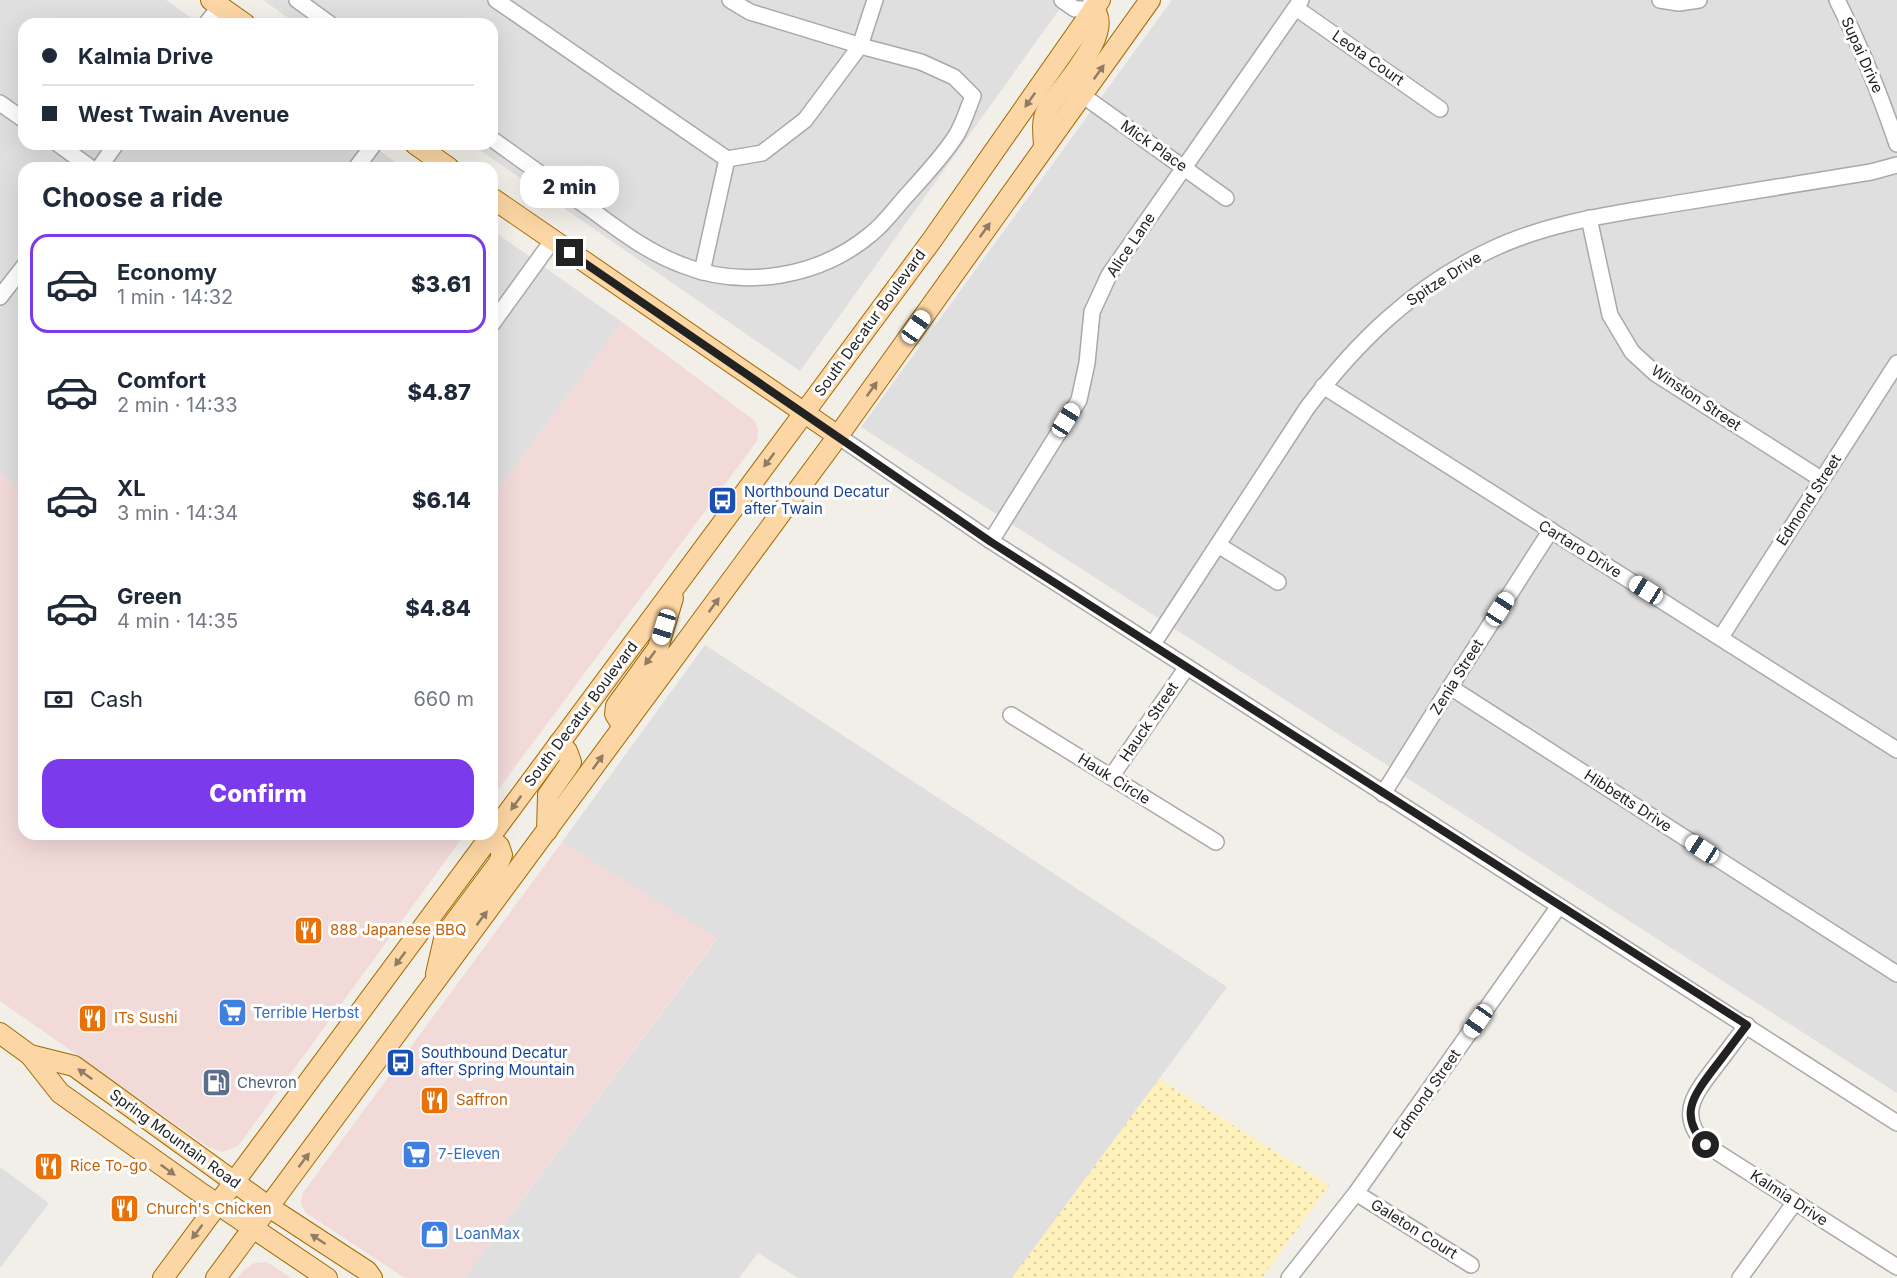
<!DOCTYPE html>
<meta charset="utf-8">
<style>
:root{--surface:#fff;--page:#f2f2f3;--text:#1f2937;--muted:#747a83;--line:#e0e1e3;--accent:#7c3aed}
body{margin:0;font-family:Inter,sans-serif;background:var(--page);color:var(--text);height:100vh;display:flex;flex-direction:column;font-size:22px;white-space:nowrap}
*{box-sizing:border-box;margin:0}
p{font-size:20px;color:var(--muted)}
.icon{flex:none;width:33px;height:33px;fill:none;stroke:currentColor;stroke-width:2;stroke-linecap:round;stroke-linejoin:round}
.map{position:relative;flex:1;overflow:hidden}
.panel{position:absolute;left:18px;top:162px;width:480px;height:678px;display:flex;flex-direction:column;background:var(--surface);border-radius:18px;box-shadow:0 6px 24px #0002}
.panel>*{flex:none}
.hud{position:absolute;left:18px;top:18px;width:480px;height:132px;border-radius:18px;box-shadow:0 6px 24px #0002;display:grid;align-content:center;height:132px;padding:0 24px;background:var(--surface)}
.end{position:absolute;width:27px;height:27px;margin:-14px;border:8px solid #222;background:#fff;box-shadow:0 0 0 3px #fff}
.from{border-radius:50%}
.bubble{position:absolute;height:42px;border-radius:18px;background:var(--surface);box-shadow:0 6px 24px #0002;font-size:20px;font-weight:800;line-height:42px;text-align:center}
.car{position:absolute;width:18px;height:36px;margin:-18px -9px;border-radius:8px;box-shadow:0 0 4px 2px #0007;background:linear-gradient(#fff 24%,#345 0 40%,#fff 0 76%,#345 0 86%,#fff 0)}
.hud b{display:flex;align-items:center;gap:21px;height:57px;font-size:22px}
.hud b+b{border-top:2px solid var(--line)}
.hud i{width:15px;height:15px;background:var(--text)}
ul{padding:0;list-style:none}
li{display:flex;align-items:center;gap:18px;height:99px;margin:0 12px 9px;padding:0 12px;border:3px solid transparent;border-radius:18px}
li div{flex:1}
li b{display:block;font-size:22px}
li em{font-style:normal;font-weight:800}
li.on{border-color:var(--accent)}
li>.icon{width:54px;height:54px;stroke-width:1.5}
h2{padding:0 24px;font-size:27px;line-height:72px}
.pay{display:flex;align-items:center;gap:15px;height:66px;padding:0 24px;font-size:22px}
.pay p{margin-inline-start:auto}
.cta{display:flex;gap:12px;margin-top:auto;padding:12px 24px}
.cta a{flex:1;height:69px;border-radius:18px;background:var(--accent);color:#fff;font-size:24px;font-weight:800;line-height:69px;text-align:center}
.map>svg:first-child{display:block}
.residential{fill:#e0dfdf}
.commercial{fill:#f2dad9}
.sand{fill:url(#sand-dots)}
.lines{fill:none;stroke-linecap:round;stroke-linejoin:round}
.minor-casing{stroke:#a9a9a9;stroke-width:18}
.major-casing{stroke:#a06b00;stroke-width:22}
.minor{stroke:#fff;stroke-width:15}
.major{stroke:#fcd6a4;stroke-width:20}
.oneway{fill:#8f7c63}
.route{stroke:#222;stroke-width:8}
.labels{text-anchor:middle;stroke-width:6;stroke-linejoin:round;paint-order:stroke}
.street-label{font-size:15px;fill:#222;stroke:#fff}
.transit-label{font-size:15px;fill:#164399;stroke:#fff;text-anchor:start}
.food-label{font-size:15px;fill:#c56008;stroke:#fff;text-anchor:start}
.shop-label{font-size:15px;fill:#366cbe;stroke:#fff;text-anchor:start}
.service-label{font-size:15px;fill:#4e5e75;stroke:#fff;text-anchor:start}
</style>
<div class="map">
<svg width="1897" height="1278" viewBox="0 0 1897 1278">
<defs>
<pattern id="sand-dots" width="8" height="8" patternUnits="userSpaceOnUse" patternTransform="scale(1.5)"><rect width="8" height="8" fill="#fff1ba"/><path d="M2 2h.1M6 6h.1" fill="none" stroke="#dacea0" stroke-width="1.8" stroke-linecap="round"/></pattern>
</defs>
<rect width="100%" height="100%" fill="#f2efe9"/>
<g class="residential">
<path d="M0 0H166L200 24H24V144H370L404 168H24V491L0 474Z"/>
<path d="M263 0H1066L800 371 471 144H492V24H297Z"/>
<path d="M1172 0H1897V1093L861 427Z"/>
<path d="M492 230 622 322 492 497Z"/>
<path d="M705 645 1227 987 1012 1278H798L758 1253 739 1278H464L717 939 562 842Z"/>
<path d="M0 1167 49 1203 0 1268Z"/>
</g>
<g class="commercial">
<path d="M622 322 755 421 758 429 757 441 492 798V497Z"/>
<path d="M0 474 24 491V834H465L238 1146 223 1152 208 1147 0 1001Z"/>
<path d="M562 842 717 938 464 1278H405L306 1213 301 1203 302 1194Z"/>
<path d="M267 1262 291 1278H237L244 1270 254 1263Z"/>
</g>
<path class="sand" d="M1159 1079 1329 1185 1262 1278H1012Z"/>
<g class="lines">
<defs>
<g id="minor">
<path d="M297 0 330 24"/>
<path d="M496 0 727 159 762 153 805 120 860 46 875 0"/>
<path d="M1062 0 1075 9H1093L1091 2"/>
<path d="M1660 0 1679 3 1699 0"/>
<path d="M1837 0C1861 47 1880 94 1897 144"/>
<path d="M1296 8 1440 109"/>
<path d="M206 24 220 6"/>
<path d="M1082 95 1226 198"/>
<path d="M0 103 24 120"/>
<path d="M492 139C524 162 556 185 589 208 619 230 647 252 682 265 744 290 820 277 871 234 885 223 896 207 908 194 924 176 945 154 957 134 964 122 968 108 973 96L954 77 921 62 868 48 750 12 730 0"/>
<path d="M58 144 91 168"/>
<path d="M99 168 116 144"/>
<path d="M356 168 374 144"/>
<path d="M1589 218 1610 315 1632 352 1656 374 1821 479"/>
<path d="M702 272 727 159"/>
<path d="M0 297 24 266"/>
<path d="M492 324 552 241"/>
<path d="M1323 386 1897 750"/>
<path d="M838 436 991 541 1897 1123"/>
<path d="M991 541 1079 400 1087 363 1092 312 1109 275 1301 0"/>
<path d="M1218 545 1278 582"/>
<path d="M1721 637 1897 363"/>
<path d="M1153 644 1307 408C1356 343 1411 289 1486 252 1546 222 1614 214 1679 203 1743 193 1807 182 1871 172L1897 165"/>
<path d="M1450 687 1897 974"/>
<path d="M1011 715 1216 842"/>
<path d="M1111 777 1187 667"/>
<path d="M1383 794 1450 687 1551 530"/>
<path d="M1747 1025C1736 1039 1726 1053 1715 1067 1694 1095 1677 1115 1706 1145L1897 1267"/>
<path d="M1356 1193 1471 1265"/>
<path d="M1289 1278 1356 1193 1559 906"/>
<path d="M1740 1278 1795 1202"/>
</g>
<g id="major">
<path d="M211 0 245 24"/>
<path d="M415 144 449 168"/>
<path d="M1044 148C1044 138 1041 121 1046 112 1058 90 1117 32 1093 9"/>
<path d="M492 198 838 436"/>
<path d="M623 727 615 714 616 706 658 648 673 598"/>
<path d="M547 831 548 795 571 762 567 751 559 743"/>
<path d="M436 974 445 935 498 864 502 855 499 846 489 838"/>
<path d="M0 1033 30 1055 60 1093 198 1191 327 1278"/>
<path d="M30 1055 74 1066 269 1207 367 1271 372 1278"/>
<path d="M163 1278 804 413 932 240 1100 0"/>
<path d="M216 1278 838 436 1150 0"/>
</g>
</defs>
<use href="#minor" class="minor-casing"/>
<use href="#major" class="major-casing"/>
<use href="#minor" class="minor"/>
<use href="#major" class="major"/>
</g>
<defs><path id="oneway-solid" d="M-6-.8H1V-3.2L6.5 0L1 3.2V.8H-6Z" transform="scale(1.5)"/></defs>
<g class="oneway">
<use href="#oneway-solid" transform="translate(1099 72) rotate(-54)"/>
<use href="#oneway-solid" transform="translate(1030 100) rotate(125)"/>
<use href="#oneway-solid" transform="translate(985 230) rotate(-54)"/>
<use href="#oneway-solid" transform="translate(872 389) rotate(-54)"/>
<use href="#oneway-solid" transform="translate(769 460) rotate(127)"/>
<use href="#oneway-solid" transform="translate(714 605) rotate(-54)"/>
<use href="#oneway-solid" transform="translate(650 658) rotate(127)"/>
<use href="#oneway-solid" transform="translate(598 762) rotate(-54)"/>
<use href="#oneway-solid" transform="translate(516 803) rotate(126)"/>
<use href="#oneway-solid" transform="translate(482 918) rotate(-53)"/>
<use href="#oneway-solid" transform="translate(400 959) rotate(127)"/>
<use href="#oneway-solid" transform="translate(85 1074) rotate(-144)"/>
<use href="#oneway-solid" transform="translate(304 1160) rotate(-53)"/>
<use href="#oneway-solid" transform="translate(168 1170) rotate(36)"/>
<use href="#oneway-solid" transform="translate(197 1232) rotate(127)"/>
<use href="#oneway-solid" transform="translate(318 1239) rotate(-147)"/>
</g>
<g class="lines">
<path class="route" d="M570 253 991 542 1747 1025C1736 1039 1726 1053 1715 1067 1694 1095 1677 1115 1706 1145"/>
</g>
<defs>
<symbol id="bus-square" viewBox="-11 -11 22 22"><rect x="-9" y="-9" width="18" height="18" rx="4" fill="#1a4fb4" stroke="#fff"/><path d="M-5-6H5V4H4V6H2V4H-2V6H-4V4H-5ZM-3.5-4V0h7V-4ZM-3.5 1.2v1.5H-2V1.2ZM2 1.2v1.5H3.5V1.2Z" fill="#fff"/></symbol>
<symbol id="restaurant-square" viewBox="-11 -11 22 22"><rect x="-9" y="-9" width="18" height="18" rx="4" fill="#e8710a" stroke="#fff"/><path d="M-5-6h1v4h1v-4h1v4h1v-4h1v5L-1.5 .5V6h-2V.5L-5-1ZM5-6V6H3V1.5H1.5Q1.5-4 5-6Z" fill="#fff"/></symbol>
<symbol id="supermarket-square" viewBox="-11 -11 22 22"><rect x="-9" y="-9" width="18" height="18" rx="4" fill="#3f7fe0" stroke="#fff"/><path d="M-6-5.5h2.5l.6 2H6L4.5 2H-2.5L-4.4-4H-6ZM-1.5 3.2a1.3 1.3 0 1 0 .1 0ZM3 3.2a1.3 1.3 0 1 0 .1 0Z" fill="#fff"/></symbol>
<symbol id="fuel-square" viewBox="-11 -11 22 22"><rect x="-9" y="-9" width="18" height="18" rx="4" fill="#5c6f8a" stroke="#fff"/><path d="M-5.5-6h7V0h2V4h1.3V-2.5L3-4.5l.8-.8L6-3V5H2.5V1h-1V6h-7ZM-4.2-4.7v3.2H.2V-4.7Z" fill="#fff"/></symbol>
<symbol id="shop-square" viewBox="-11 -11 22 22"><rect x="-9" y="-9" width="18" height="18" rx="4" fill="#3f7fe0" stroke="#fff"/><path d="M-5-2.5h2.3a2.7 3.5 0 0 1 5.4 0H5L5.5 6h-11ZM-1.5-2.5h3a1.5 2.3 0 0 0-3 0Z" fill="#fff"/></symbol>
</defs>
<g fill-rule="evenodd">
<use href="#bus-square" x="706" y="484" width="33" height="33"/>
<use href="#restaurant-square" x="292" y="914" width="33" height="33"/>
<use href="#supermarket-square" x="216" y="996" width="33" height="33"/>
<use href="#restaurant-square" x="76" y="1002" width="33" height="33"/>
<use href="#bus-square" x="384" y="1046" width="33" height="33"/>
<use href="#fuel-square" x="200" y="1066" width="33" height="33"/>
<use href="#restaurant-square" x="418" y="1084" width="33" height="33"/>
<use href="#supermarket-square" x="400" y="1138" width="33" height="33"/>
<use href="#restaurant-square" x="32" y="1150" width="33" height="33"/>
<use href="#restaurant-square" x="108" y="1192" width="33" height="33"/>
<use href="#shop-square" x="418" y="1218" width="33" height="33"/>
</g>
<g class="labels">
<g class="street-label">
<text transform="translate(1862 55) rotate(66)" y="5">Supai Drive</text>
<text transform="translate(1368 58) rotate(35)" y="5">Leota Court</text>
<text transform="translate(1154 146) rotate(35)" y="5">Mick Place</text>
<text transform="translate(1131 245) rotate(-56)" y="5">Alice Lane</text>
<text transform="translate(1444 279) rotate(-33)" y="5">Spitze Drive</text>
<text transform="translate(870 323) rotate(-54)" y="5">South Decatur Boulevard</text>
<text transform="translate(1696 398) rotate(34)" y="5">Winston Street</text>
<text transform="translate(1809 500) rotate(-57)" y="5">Edmond Street</text>
<text transform="translate(1580 549) rotate(32)" y="5">Cartaro Drive</text>
<text transform="translate(1457 677) rotate(-58)" y="5">Zenia Street</text>
<text transform="translate(581 714) rotate(-53)" y="5">South Decatur Boulevard</text>
<text transform="translate(1149 722) rotate(-56)" y="5">Hauck Street</text>
<text transform="translate(1114 779) rotate(32)" y="5">Hauk Circle</text>
<text transform="translate(1628 801) rotate(33)" y="5">Hibbetts Drive</text>
<text transform="translate(1427 1094) rotate(-55)" y="5">Edmond Street</text>
<text transform="translate(175 1139) rotate(36)" y="5">Spring Mountain Road</text>
<text transform="translate(1789 1198) rotate(33)" y="5">Kalmia Drive</text>
<text transform="translate(1414 1229) rotate(32)" y="5">Galeton Court</text>
</g>
<g class="transit-label">
<text x="744" y="497">Northbound Decatur<tspan x="744" dy="17">after Twain</tspan></text>
<text x="421" y="1058">Southbound Decatur<tspan x="421" dy="17">after Spring Mountain</tspan></text>
</g>
<g class="food-label">
<text x="330" y="935">888 Japanese BBQ</text>
<text x="114" y="1023">ITs Sushi</text>
<text x="456" y="1105">Saffron</text>
<text x="70" y="1171">Rice To-go</text>
<text x="146" y="1214">Church's Chicken</text>
</g>
<g class="shop-label">
<text x="253" y="1018">Terrible Herbst</text>
<text x="438" y="1159">7-Eleven</text>
<text x="455" y="1239">LoanMax</text>
</g>
<g class="service-label">
<text x="237" y="1088">Chevron</text>
</g>
</g>
</svg>
<i class="end from" style="left:1706px;top:1145px"></i>
<i class="end" style="left:570px;top:253px"></i>
<div class="bubble" style="left:520px;top:166px;width:99px">2 min</div>
<i class="car" style="left:916px;top:327px;rotate:35deg"></i>
<i class="car" style="left:1066px;top:420px;rotate:32deg"></i>
<i class="car" style="left:1646px;top:590px;rotate:302deg"></i>
<i class="car" style="left:1500px;top:609px;rotate:33deg"></i>
<i class="car" style="left:664px;top:627px;rotate:197deg"></i>
<i class="car" style="left:1702px;top:849px;rotate:303deg"></i>
<i class="car" style="left:1478px;top:1021px;rotate:215deg"></i>
<div class="hud">
<b><i class="from"></i>Kalmia Drive</b>
<b><i></i>West Twain Avenue</b>
</div>
<section class="panel">
<h2>Choose a ride</h2>
<ul>
<li class="on"><svg class="icon" aria-label="car" viewBox="0 0 24 24"><path d="M5 17H2v-5l4-1 3-4h7l3 4 3 1v5h-3M9 17h6M6 11h13"/><circle cx="7" cy="17" r="2"/><circle cx="17" cy="17" r="2"/></svg><div><b>Economy</b><p>1 min · 14:32</p></div><em>$3.61</em></li>
<li><svg class="icon" aria-label="car" viewBox="0 0 24 24"><path d="M5 17H2v-5l4-1 3-4h7l3 4 3 1v5h-3M9 17h6M6 11h13"/><circle cx="7" cy="17" r="2"/><circle cx="17" cy="17" r="2"/></svg><div><b>Comfort</b><p>2 min · 14:33</p></div><em>$4.87</em></li>
<li><svg class="icon" aria-label="car" viewBox="0 0 24 24"><path d="M5 17H2v-5l4-1 3-4h7l3 4 3 1v5h-3M9 17h6M6 11h13"/><circle cx="7" cy="17" r="2"/><circle cx="17" cy="17" r="2"/></svg><div><b>XL</b><p>3 min · 14:34</p></div><em>$6.14</em></li>
<li><svg class="icon" aria-label="car" viewBox="0 0 24 24"><path d="M5 17H2v-5l4-1 3-4h7l3 4 3 1v5h-3M9 17h6M6 11h13"/><circle cx="7" cy="17" r="2"/><circle cx="17" cy="17" r="2"/></svg><div><b>Green</b><p>4 min · 14:35</p></div><em>$4.84</em></li>
</ul>
<div class="pay"><svg class="icon" aria-label="cash" viewBox="0 0 24 24"><path d="M3 7h18v10H3z"/><circle cx="12" cy="12" r="2"/></svg>Cash<p>660 m</p></div>
<div class="cta"><a>Confirm</a></div>
</section>
</div>
